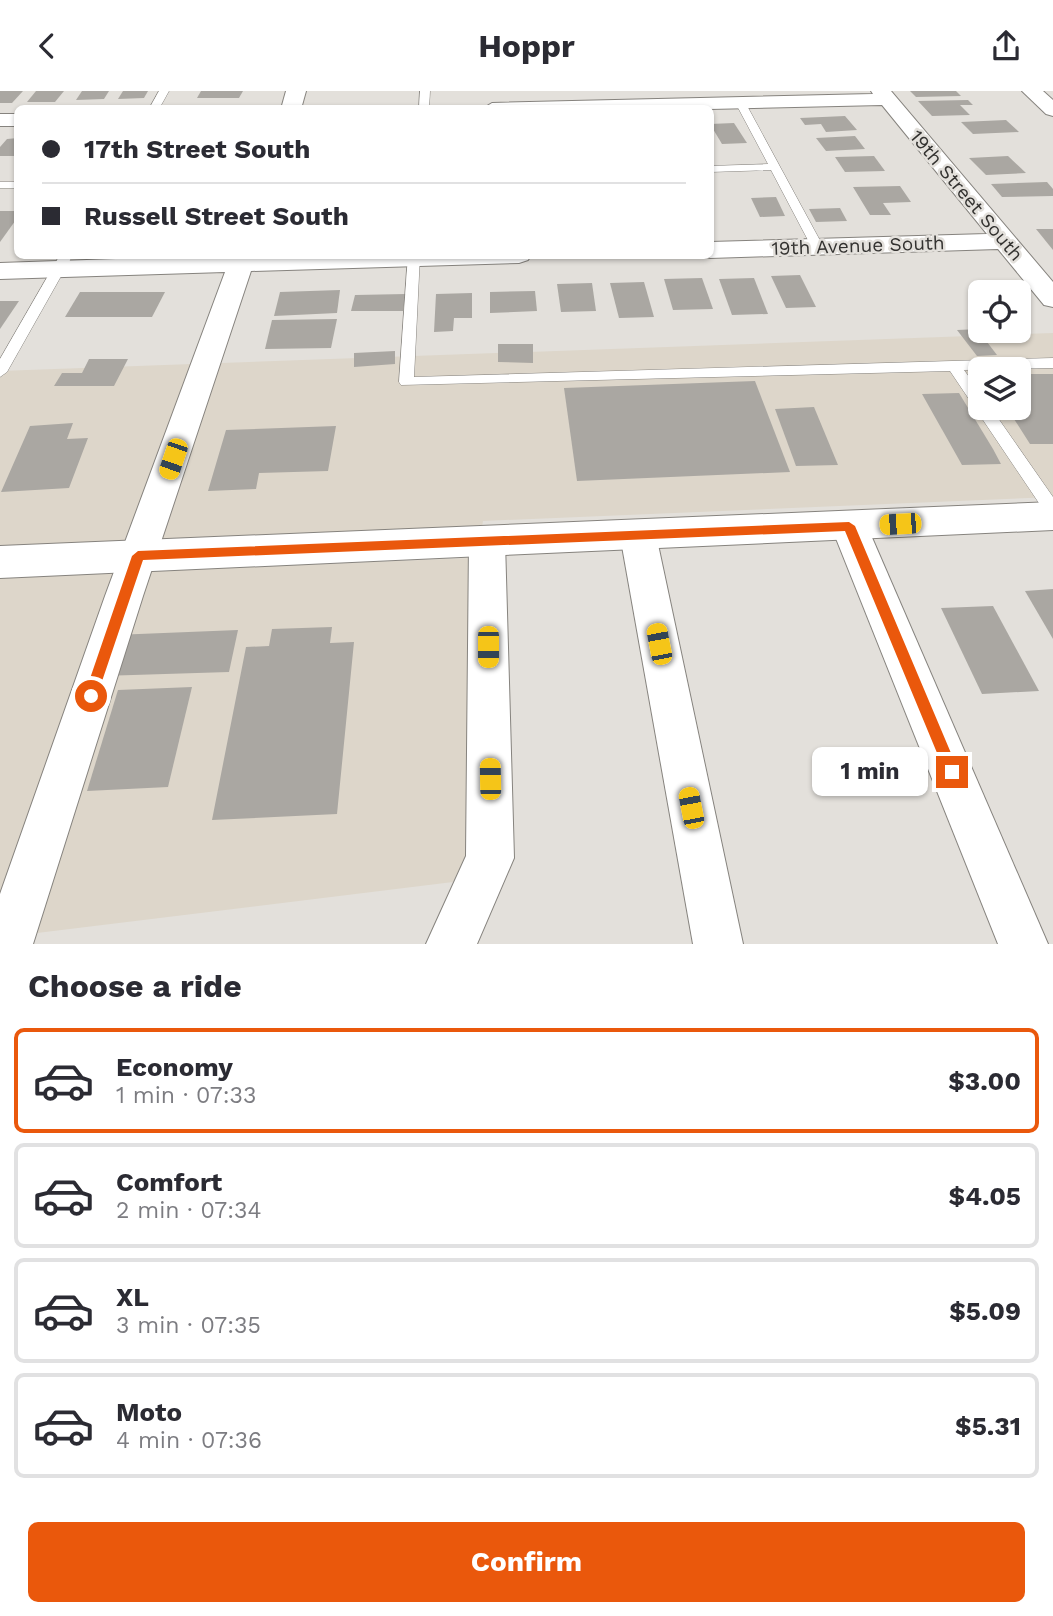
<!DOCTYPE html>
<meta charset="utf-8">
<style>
:root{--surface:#fff;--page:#f7f7f7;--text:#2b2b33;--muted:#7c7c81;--line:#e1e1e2;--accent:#ea580c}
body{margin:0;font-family:"Work Sans",sans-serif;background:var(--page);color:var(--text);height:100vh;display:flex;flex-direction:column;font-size:26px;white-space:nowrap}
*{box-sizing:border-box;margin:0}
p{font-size:23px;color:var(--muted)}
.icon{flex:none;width:38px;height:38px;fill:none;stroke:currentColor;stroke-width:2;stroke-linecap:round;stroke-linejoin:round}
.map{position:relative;height:853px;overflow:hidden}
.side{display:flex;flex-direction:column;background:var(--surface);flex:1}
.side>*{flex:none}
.banner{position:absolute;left:14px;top:14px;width:700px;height:154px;border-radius:10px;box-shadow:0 2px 5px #0004;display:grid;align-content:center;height:154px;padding:0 28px;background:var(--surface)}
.tools{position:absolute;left:968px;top:189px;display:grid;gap:14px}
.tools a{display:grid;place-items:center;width:63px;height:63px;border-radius:10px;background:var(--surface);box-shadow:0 2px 5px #0004;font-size:35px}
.end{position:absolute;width:32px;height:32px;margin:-16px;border:9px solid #ea580c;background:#fff;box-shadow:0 0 0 4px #fff}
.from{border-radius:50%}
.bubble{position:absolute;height:49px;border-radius:10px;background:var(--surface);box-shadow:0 2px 5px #0004;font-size:23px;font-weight:700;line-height:49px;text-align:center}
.car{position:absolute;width:21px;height:42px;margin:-21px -10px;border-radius:9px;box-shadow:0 0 5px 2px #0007;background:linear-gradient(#f5c518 24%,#345 0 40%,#f5c518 0 76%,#345 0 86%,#f5c518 0)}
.banner b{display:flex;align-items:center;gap:24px;height:66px;font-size:26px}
.banner b+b{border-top:2px solid var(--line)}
.banner i{width:18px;height:18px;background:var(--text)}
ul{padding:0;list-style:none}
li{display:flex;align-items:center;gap:21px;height:105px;margin:0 14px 10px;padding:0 14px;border:4px solid var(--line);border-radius:10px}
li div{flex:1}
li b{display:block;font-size:26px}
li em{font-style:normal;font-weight:700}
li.active{border-color:var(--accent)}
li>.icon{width:63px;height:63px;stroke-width:1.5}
h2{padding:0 28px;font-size:32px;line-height:84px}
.action{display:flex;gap:14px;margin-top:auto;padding:14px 28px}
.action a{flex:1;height:80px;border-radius:10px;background:var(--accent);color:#fff;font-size:28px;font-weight:700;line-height:80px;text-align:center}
header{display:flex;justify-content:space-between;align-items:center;height:91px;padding:0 28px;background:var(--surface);font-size:32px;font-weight:700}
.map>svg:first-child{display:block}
.built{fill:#ddd6ca;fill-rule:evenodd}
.building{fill:#aaa7a2}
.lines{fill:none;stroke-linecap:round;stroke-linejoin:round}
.service-casing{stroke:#86837e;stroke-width:1}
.minor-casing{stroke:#86837e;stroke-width:2}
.tertiary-casing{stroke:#86837e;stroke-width:2}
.service{fill:#fff;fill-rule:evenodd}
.minor{fill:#fff;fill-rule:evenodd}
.tertiary{fill:#fff;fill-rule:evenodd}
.route{fill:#ea580c}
.labels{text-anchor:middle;stroke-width:5;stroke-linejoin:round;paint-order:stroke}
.far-street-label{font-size:19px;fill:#333230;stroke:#e3e0db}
</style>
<header><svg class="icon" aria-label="back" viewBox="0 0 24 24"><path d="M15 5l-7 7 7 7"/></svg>Hoppr<svg class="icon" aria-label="share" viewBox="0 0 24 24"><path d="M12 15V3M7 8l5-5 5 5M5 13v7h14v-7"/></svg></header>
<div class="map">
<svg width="1053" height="853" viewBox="0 0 1053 853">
<rect width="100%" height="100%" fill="#e3e0db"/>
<g class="built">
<path d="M1053 242V406L483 430 482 436 162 449 221 272ZM980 278H1018V317H980Z"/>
<path d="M192 273 126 450 0 456V280Z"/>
<path d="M470 467 467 762 453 791 37 842 151 480Z"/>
<path d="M114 482 0 805V487Z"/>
</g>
<g class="building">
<path d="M0 0H23L12 12H0Z"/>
<path d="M36 0H64L55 11H27Z"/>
<path d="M82 0H109L104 8 76 9Z"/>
<path d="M123 0H148L144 7 118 8Z"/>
<path d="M201 0H243L239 7H197Z"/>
<path d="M910 0H956L961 5 916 6Z"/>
<path d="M968 9 973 14H960L970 24 932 25 918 10Z"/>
<path d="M845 25 857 39 826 41 821 33 805 34 800 27Z"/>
<path d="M1006 29 1019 41 973 43 961 31Z"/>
<path d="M734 32 747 52 722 53 710 33Z"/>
<path d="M855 45 865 58 826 60 816 47Z"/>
<path d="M18 47V65H0V56L7 48Z"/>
<path d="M874 65 885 80 845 81 835 66Z"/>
<path d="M1008 65 1026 82 986 84 969 67Z"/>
<path d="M1047 91 1053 98V105L1002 106 991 93Z"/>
<path d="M900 95 911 111 883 112 891 124H870L853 96Z"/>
<path d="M776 106 785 125 760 126 751 107Z"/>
<path d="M840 117 847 130 816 131 809 118Z"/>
<path d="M0 120H18V126L0 151Z"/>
<path d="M1036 138H1053V159Z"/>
<path d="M800 184 816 216 786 217 771 185Z"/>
<path d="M702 187 713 218 673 219 664 188Z"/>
<path d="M754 187 768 223 732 224 719 188Z"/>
<path d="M644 191 654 226 619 227 610 192Z"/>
<path d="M592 192 596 220 561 221 557 193Z"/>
<path d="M340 199 337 222 274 225 280 201Z"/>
<path d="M535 200 537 220 490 222V201Z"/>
<path d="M80 201H165L152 226H65Z"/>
<path d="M472 202V227H454L453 240 434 241 436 203Z"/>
<path d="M406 203 403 220H351L355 204Z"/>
<path d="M0 210H19L0 238Z"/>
<path d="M337 228 331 257 265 258 272 229Z"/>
<path d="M980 238V240H999L1007 249 987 251 997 264 977 265 957 239Z"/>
<path d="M498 253H533V272L498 271Z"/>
<path d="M395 260V273L354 276V262Z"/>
<path d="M89 268H128L114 295H54L62 282H82Z"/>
<path d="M1018 283H1053V353H1030L1007 317H1018Z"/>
<path d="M755 290 790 381 577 390 564 297Z"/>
<path d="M959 302 993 358 1001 373 962 374 922 303Z"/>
<path d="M814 316 838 374 796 375 775 318Z"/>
<path d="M73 332 67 348 88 347 69 397 1 401 30 335Z"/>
<path d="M336 335 328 380 259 382 256 398 208 400 226 339Z"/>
<path d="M1053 498V548L1025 500Z"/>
<path d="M993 515 1039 600 982 603 941 517Z"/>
<path d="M332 536 330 552 354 551 337 723 212 729 246 556 269 555 272 538Z"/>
<path d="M238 539 229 581 101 585 114 544Z"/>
<path d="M192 596 168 696 87 700 118 599Z"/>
</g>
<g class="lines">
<defs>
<g id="service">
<path d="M159 0H169L159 18H149Z"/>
<path d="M420 0H430L429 18H419Z"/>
<path d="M740 8 745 11 823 155 821 158H813L811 155 771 79 710 81V75L768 73 735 11Z"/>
<rect x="0" y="91" width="18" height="6"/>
<path d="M60 164H73L7 281 0 286V268Z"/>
<path d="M408 164H420L414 286 1053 267V277L964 279 980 301V317H991L1053 406V425L1047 424 950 280 401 294 399 291Z"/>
</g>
<g id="minor">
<path d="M286 0H306L301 18H281Z"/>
<path d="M871 0H891L1053 191V216L1044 214 998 158 710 167 702 164H710V151L987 143 882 14 710 18H482L492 12 873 3Z"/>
<path d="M1022 0H1043L1053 9V25L1046 23Z"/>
<rect x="0" y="23" width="18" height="12"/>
<path d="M531 164 528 169 519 172 251 180 143 505 33 853H0V803L105 505 225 181 0 188V172L231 164Z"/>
<path d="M849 422 861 426 867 435 1048 853H998L831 435 837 426Z"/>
<path d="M638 431 651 434 656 444 743 853H693L620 444 625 434Z"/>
<path d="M487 437 500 441 505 451 514 767 477 853H426L466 765 469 451 474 441Z"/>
</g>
<path id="tertiary" d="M1053 411V439L0 487V455Z"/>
</defs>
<use href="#service" class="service-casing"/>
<use href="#minor" class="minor-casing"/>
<use href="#tertiary" class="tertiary-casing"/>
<use href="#service" class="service"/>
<use href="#minor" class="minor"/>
<use href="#tertiary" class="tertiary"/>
</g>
<path class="route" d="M849 431 855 435 959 681 957 686H947L845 440 143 469 97 605 91 611 84 605 132 465 138 460Z"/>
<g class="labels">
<g class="far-street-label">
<text transform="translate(967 104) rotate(50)" y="7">19th Street South</text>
<text transform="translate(858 154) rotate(-2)" y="7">19th Avenue South</text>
</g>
</g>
</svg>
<div class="tools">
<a><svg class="icon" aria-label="locate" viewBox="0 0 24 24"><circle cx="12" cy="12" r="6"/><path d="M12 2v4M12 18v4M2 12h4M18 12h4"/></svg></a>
<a><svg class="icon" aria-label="layers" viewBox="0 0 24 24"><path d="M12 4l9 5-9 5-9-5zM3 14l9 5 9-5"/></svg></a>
</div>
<i class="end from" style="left:91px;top:605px"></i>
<i class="end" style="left:952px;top:681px"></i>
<div class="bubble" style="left:812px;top:656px;width:116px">1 min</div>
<i class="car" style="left:173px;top:368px;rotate:199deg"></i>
<i class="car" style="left:900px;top:433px;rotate:267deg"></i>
<i class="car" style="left:659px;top:553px;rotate:349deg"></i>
<i class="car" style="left:488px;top:556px;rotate:180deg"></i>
<i class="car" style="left:490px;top:688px;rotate:359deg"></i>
<i class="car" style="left:691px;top:717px;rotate:349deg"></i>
<div class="banner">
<b><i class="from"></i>17th Street South</b>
<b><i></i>Russell Street South</b>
</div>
</div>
<section class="side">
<h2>Choose a ride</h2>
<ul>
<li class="active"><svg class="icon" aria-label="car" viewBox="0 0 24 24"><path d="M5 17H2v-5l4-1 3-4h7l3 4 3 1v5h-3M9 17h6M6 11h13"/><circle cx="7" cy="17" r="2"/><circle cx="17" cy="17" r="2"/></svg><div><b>Economy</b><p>1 min · 07:33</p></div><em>$3.00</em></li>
<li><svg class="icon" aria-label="car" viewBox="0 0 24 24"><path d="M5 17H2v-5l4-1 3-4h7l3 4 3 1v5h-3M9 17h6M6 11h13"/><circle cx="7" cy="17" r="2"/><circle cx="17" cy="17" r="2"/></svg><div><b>Comfort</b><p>2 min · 07:34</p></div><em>$4.05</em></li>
<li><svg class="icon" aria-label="car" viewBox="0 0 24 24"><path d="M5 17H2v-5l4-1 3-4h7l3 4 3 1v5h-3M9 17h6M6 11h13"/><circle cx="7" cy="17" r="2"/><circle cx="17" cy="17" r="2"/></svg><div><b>XL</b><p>3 min · 07:35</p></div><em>$5.09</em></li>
<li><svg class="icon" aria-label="car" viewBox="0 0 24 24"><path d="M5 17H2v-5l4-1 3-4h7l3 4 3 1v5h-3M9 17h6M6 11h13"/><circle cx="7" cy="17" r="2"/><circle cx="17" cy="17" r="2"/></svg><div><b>Moto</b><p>4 min · 07:36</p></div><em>$5.31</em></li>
</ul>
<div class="action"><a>Confirm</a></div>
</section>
